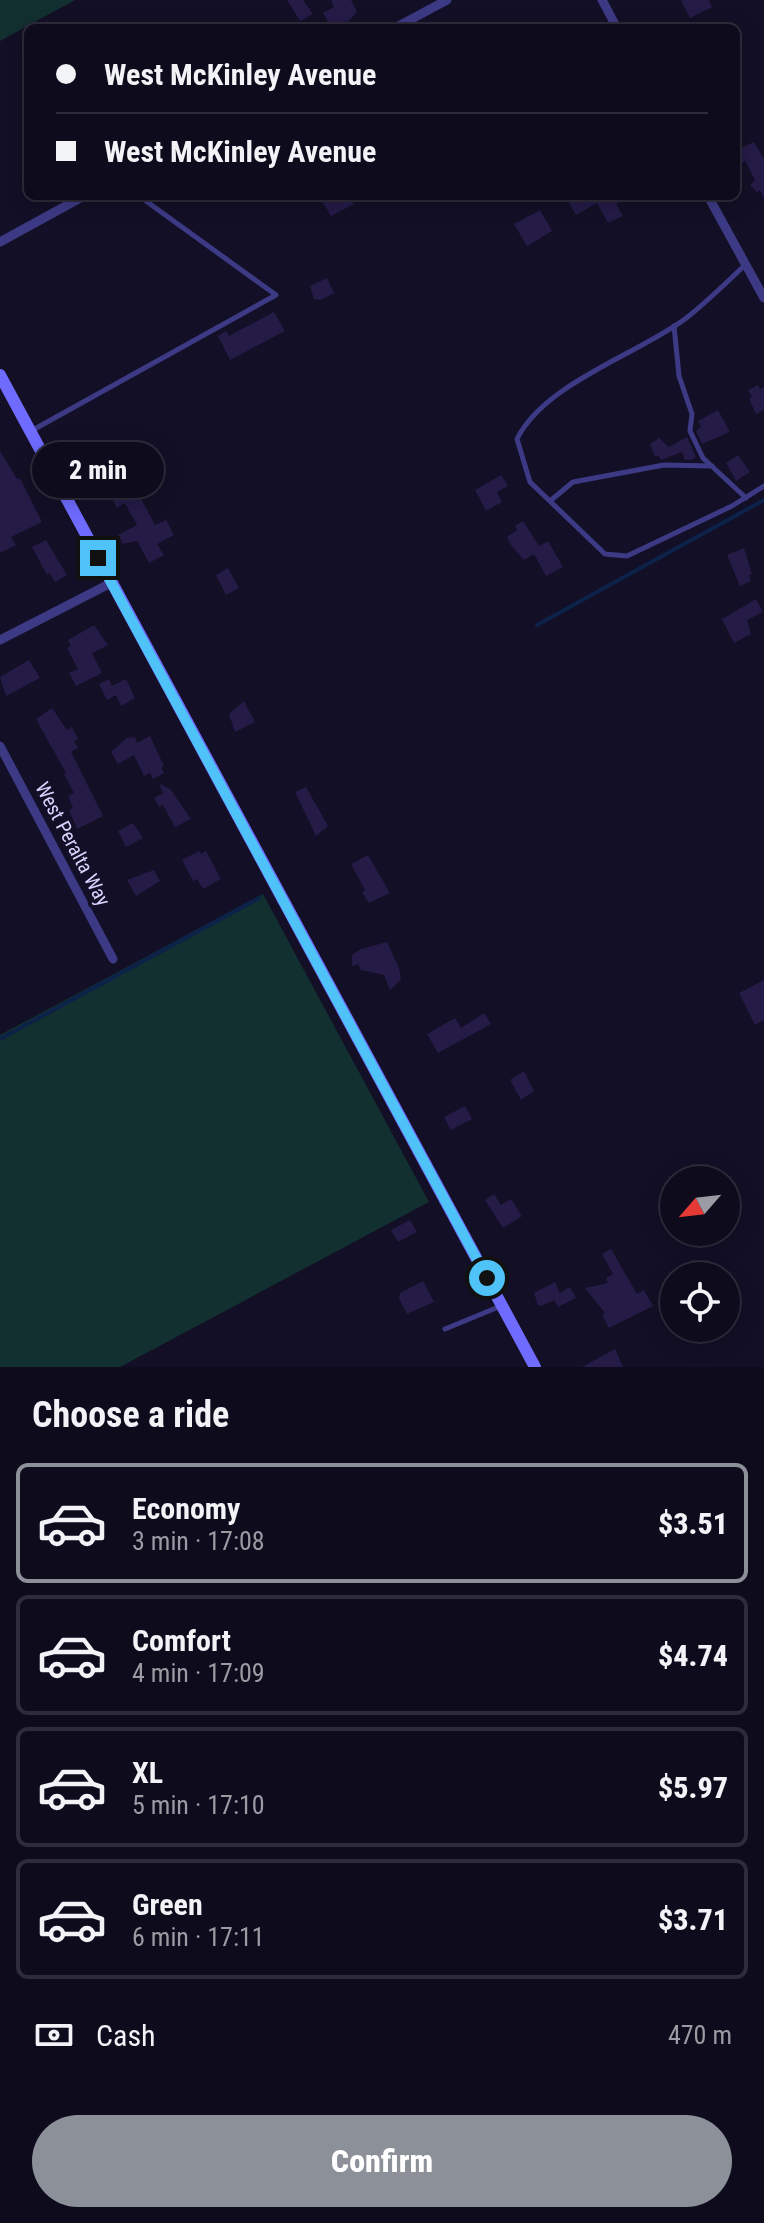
<!DOCTYPE html>
<meta charset="utf-8">
<style>
:root{--surface:#0e0b1c;--page:#1c1929;--text:#f1f3f6;--muted:#9b9ba3;--line:#2e2b3b;--accent:#8c9099}
body{margin:0;font-family:"Roboto Condensed",sans-serif;background:var(--page);color:var(--text);height:100vh;display:flex;flex-direction:column;font-size:30px;white-space:nowrap}
*{box-sizing:border-box;margin:0}
p{font-size:26px;color:var(--muted)}
.icon{flex:none;width:44px;height:44px;fill:none;stroke:currentColor;stroke-width:2;stroke-linecap:round;stroke-linejoin:round}
.map{position:relative;height:1367px;overflow:hidden}
.sheet{display:flex;flex-direction:column;background:var(--surface);flex:1}
.sheet>*{flex:none}
.banner{position:absolute;left:24px;top:24px;width:716px;height:176px;border-radius:12px;box-shadow:0 4px 20px #0003,0 0 0 2px var(--line);display:grid;align-content:center;height:176px;padding:0 32px;background:var(--surface)}
.needle{width:52px;rotate:242deg}
.buttons{position:absolute;left:660px;top:1166px;display:grid;gap:16px}
.buttons a{display:grid;place-items:center;width:80px;height:80px;border-radius:50%;background:var(--surface);box-shadow:0 4px 20px #0003,0 0 0 2px var(--line);font-size:40px}
.end{position:absolute;width:36px;height:36px;margin:-18px;border:10px solid #4fc3f7;background:#111;box-shadow:0 0 0 4px #111}
.from{border-radius:50%}
.bubble{position:absolute;height:56px;border-radius:28px;background:var(--surface);box-shadow:0 4px 20px #0003,0 0 0 2px var(--line);font-size:26px;font-weight:800;line-height:56px;text-align:center}
.banner b{display:flex;align-items:center;gap:28px;height:76px;font-size:30px}
.banner b+b{border-top:2px solid var(--line)}
.banner i{width:20px;height:20px;background:var(--text)}
ul{padding:0;list-style:none}
li{display:flex;align-items:center;gap:24px;height:120px;margin:0 16px 12px;padding:0 16px;border:4px solid var(--line);border-radius:12px}
li div{flex:1}
li b{display:block;font-size:30px}
li em{font-style:normal;font-weight:800}
li.selected{border-color:var(--accent)}
li>.icon{width:72px;height:72px;stroke-width:1.5}
h2{padding:0 32px;font-size:36px;line-height:96px}
.pay{display:flex;align-items:center;gap:20px;height:88px;padding:0 32px;font-size:30px}
.pay p{margin-inline-start:auto}
.action{display:flex;gap:16px;margin-top:auto;padding:16px 32px}
.action a{flex:1;height:92px;border-radius:48px;background:var(--accent);color:#fff;font-size:32px;font-weight:800;line-height:92px;text-align:center}
.map>svg:first-child{display:block}
.green{fill:#12302f}
.lines{fill:none;stroke-linecap:round;stroke-linejoin:round}
.stream{stroke:#0c2248;stroke-width:4}
.building{fill:#241b47}
.service{stroke:#3d3a85;stroke-width:5}
.minor{stroke:#3d3a85;stroke-width:9}
.secondary{stroke:#6f6bff;stroke-width:12}
.route{stroke:#4fc3f7;stroke-width:10}
.labels{text-anchor:middle;stroke-width:8;stroke-linejoin:round;paint-order:stroke}
.street-label{font-size:20px;fill:#d9d4ff;stroke:#130f26}
</style>
<div class="map">
<svg width="764" height="1367" viewBox="0 0 764 1367">
<rect width="100%" height="100%" fill="#130f26"/>
<g class="green">
<path d="M0 0H75L0 41Z"/>
<path d="M263 894 429 1202 120 1367H0V1035Z"/>
</g>
<g class="lines">
<g class="stream">
<path d="M537 625 764 500"/>
<path d="M0 1039 259 898"/>
</g>
</g>
<g class="building">
<path d="M287 0H303L313 14 300 21Z"/>
<path d="M331 0H351L357 12 346 24 338 28 334 24 330 26 323 13 334 7Z"/>
<path d="M681 0H709L712 7 690 18Z"/>
<path d="M754 142 764 159V199L760 190 757 192 750 185 755 180 745 161 736 167V150Z"/>
<path d="M326 196H350L354 204 331 216 321 199Z"/>
<path d="M572 196H594L598 202 608 196H631L616 204 623 216 608 223 597 203 576 215 567 199Z"/>
<path d="M540 210 552 231 527 246 514 224Z"/>
<path d="M327 278 334 293 321 300 314 299 310 286Z"/>
<path d="M274 312 285 331 230 360 218 336 226 331 229 336Z"/>
<path d="M758 385 760 389 764 387V410L756 414 749 398 752 397 748 390Z"/>
<path d="M718 410 730 432 702 444 696 431 701 427 698 421Z"/>
<path d="M687 437 696 457 691 460H685L682 452 661 460 658 455 655 457 650 444 659 438 669 447Z"/>
<path d="M101 440 109 454 115 450 155 525 166 520 174 535 157 544 164 555 149 563 137 541 123 544 118 535 137 525 125 503 117 508 85 449Z"/>
<path d="M0 451 17 479 20 478 42 522 11 537 16 545 0 553Z"/>
<path d="M738 455 750 472 736 481 726 463Z"/>
<path d="M501 475 508 486 497 492 502 502 486 511 475 490Z"/>
<path d="M523 521 539 546 548 541 563 567 546 576 534 554 524 560 511 545 507 537 517 530 515 526Z"/>
<path d="M46 540 67 575 55 582 50 573 47 575 32 547Z"/>
<path d="M744 548 752 574 749 575 751 581 740 586 727 555Z"/>
<path d="M228 568 239 588 226 595 216 575Z"/>
<path d="M756 599 763 612 747 620 751 634 734 643 722 619Z"/>
<path d="M94 625 108 645 92 653 102 673 76 686 69 673 78 669 67 648 71 646 68 640Z"/>
<path d="M29 660 40 678 6 696 0 677Z"/>
<path d="M109 679 112 686 126 679 135 698 121 706 116 695 107 700 99 684Z"/>
<path d="M244 701 255 722 235 732 229 714Z"/>
<path d="M52 708 67 730 72 727 78 739 74 741 78 748 71 752 103 816 77 829 69 810 73 808 68 796 74 793 64 774 66 773 36 719Z"/>
<path d="M150 736 164 766 161 768 164 773 153 779 150 773 144 776 134 755 118 764 111 752 127 738 135 737 137 743Z"/>
<path d="M159 783 171 790 191 819 175 827 163 805 159 807 154 798 163 793Z"/>
<path d="M306 787 328 826 316 836 295 792Z"/>
<path d="M133 823 143 838 126 847 118 831Z"/>
<path d="M199 851 201 854 206 851 221 879 203 889 197 879 193 881 182 860Z"/>
<path d="M368 855 390 893 369 903 362 893 365 890 351 864Z"/>
<path d="M154 870 160 881 136 896 127 880Z"/>
<path d="M387 942 399 968 401 980 390 990 384 975 361 970 358 964 352 966V955L361 949Z"/>
<path d="M764 980V1020L755 1025 739 993Z"/>
<path d="M484 1013 491 1024 438 1053 427 1034 455 1018 461 1028Z"/>
<path d="M524 1071 534 1091 521 1100 510 1080Z"/>
<path d="M465 1106 472 1119 451 1130 444 1117Z"/>
<path d="M494 1194 501 1205 511 1199 522 1216 503 1228 485 1200Z"/>
<path d="M410 1220 417 1232 398 1242 391 1230Z"/>
<path d="M611 1249 637 1294 644 1290 653 1306 609 1328 602 1315 605 1313 585 1288 608 1283 606 1278 613 1274 602 1254Z"/>
<path d="M423 1281 434 1302 407 1314 399 1298 400 1293Z"/>
<path d="M555 1282 560 1293 570 1287 576 1298 558 1307 554 1300 542 1306 538 1305 534 1293Z"/>
<path d="M615 1349 623 1367H582Z"/>
</g>
<g class="lines">
<g class="service">
<path d="M745 265C726 283 706 303 685 319 636 355 544 384 517 439L530 482 605 554 627 556 732 506 764 486"/>
<path d="M674 326 679 376 692 414 690 431 703 458 746 498"/>
<path d="M31 431 276 295 139 196"/>
<path d="M550 501 573 482 664 465 712 466"/>
<path d="M445 1329 501 1306"/>
</g>
<g class="minor">
<path d="M602 0 617 28"/>
<path d="M395 28 447 0"/>
<path d="M708 196 764 298"/>
<path d="M0 242 84 196"/>
<path d="M0 640 111 583"/>
<path d="M0 746 113 959"/>
</g>
<path class="secondary" d="M0 375 535 1367"/>
</g>
<g class="lines">
<path class="route" d="M98 558 487 1278"/>
</g>
<g class="labels">
<g class="street-label">
<text transform="translate(73 844) rotate(62)" y="7">West Peralta Way</text>
</g>
</g>
</svg>
<div class="buttons">
<a><svg class="needle" viewBox="-14 -14 28 28"><path d="M0-13l5 13h-10z" fill="#e53935"/><path d="M0 13l5-13h-10z" fill="#9b9ba3"/></svg></a>
<a><svg class="icon" aria-label="locate" viewBox="0 0 24 24"><circle cx="12" cy="12" r="6"/><path d="M12 2v4M12 18v4M2 12h4M18 12h4"/></svg></a>
</div>
<i class="end from" style="left:487px;top:1278px"></i>
<i class="end" style="left:98px;top:558px"></i>
<div class="bubble" style="left:32px;top:442px;width:132px">2 min</div>
<div class="banner">
<b><i class="from"></i>West McKinley Avenue</b>
<b><i></i>West McKinley Avenue</b>
</div>
</div>
<section class="sheet">
<h2>Choose a ride</h2>
<ul>
<li class="selected"><svg class="icon" aria-label="car" viewBox="0 0 24 24"><path d="M5 17H2v-5l4-1 3-4h7l3 4 3 1v5h-3M9 17h6M6 11h13"/><circle cx="7" cy="17" r="2"/><circle cx="17" cy="17" r="2"/></svg><div><b>Economy</b><p>3 min · 17:08</p></div><em>$3.51</em></li>
<li><svg class="icon" aria-label="car" viewBox="0 0 24 24"><path d="M5 17H2v-5l4-1 3-4h7l3 4 3 1v5h-3M9 17h6M6 11h13"/><circle cx="7" cy="17" r="2"/><circle cx="17" cy="17" r="2"/></svg><div><b>Comfort</b><p>4 min · 17:09</p></div><em>$4.74</em></li>
<li><svg class="icon" aria-label="car" viewBox="0 0 24 24"><path d="M5 17H2v-5l4-1 3-4h7l3 4 3 1v5h-3M9 17h6M6 11h13"/><circle cx="7" cy="17" r="2"/><circle cx="17" cy="17" r="2"/></svg><div><b>XL</b><p>5 min · 17:10</p></div><em>$5.97</em></li>
<li><svg class="icon" aria-label="car" viewBox="0 0 24 24"><path d="M5 17H2v-5l4-1 3-4h7l3 4 3 1v5h-3M9 17h6M6 11h13"/><circle cx="7" cy="17" r="2"/><circle cx="17" cy="17" r="2"/></svg><div><b>Green</b><p>6 min · 17:11</p></div><em>$3.71</em></li>
</ul>
<div class="pay"><svg class="icon" aria-label="cash" viewBox="0 0 24 24"><path d="M3 7h18v10H3z"/><circle cx="12" cy="12" r="2"/></svg>Cash<p>470 m</p></div>
<div class="action"><a>Confirm</a></div>
</section>
